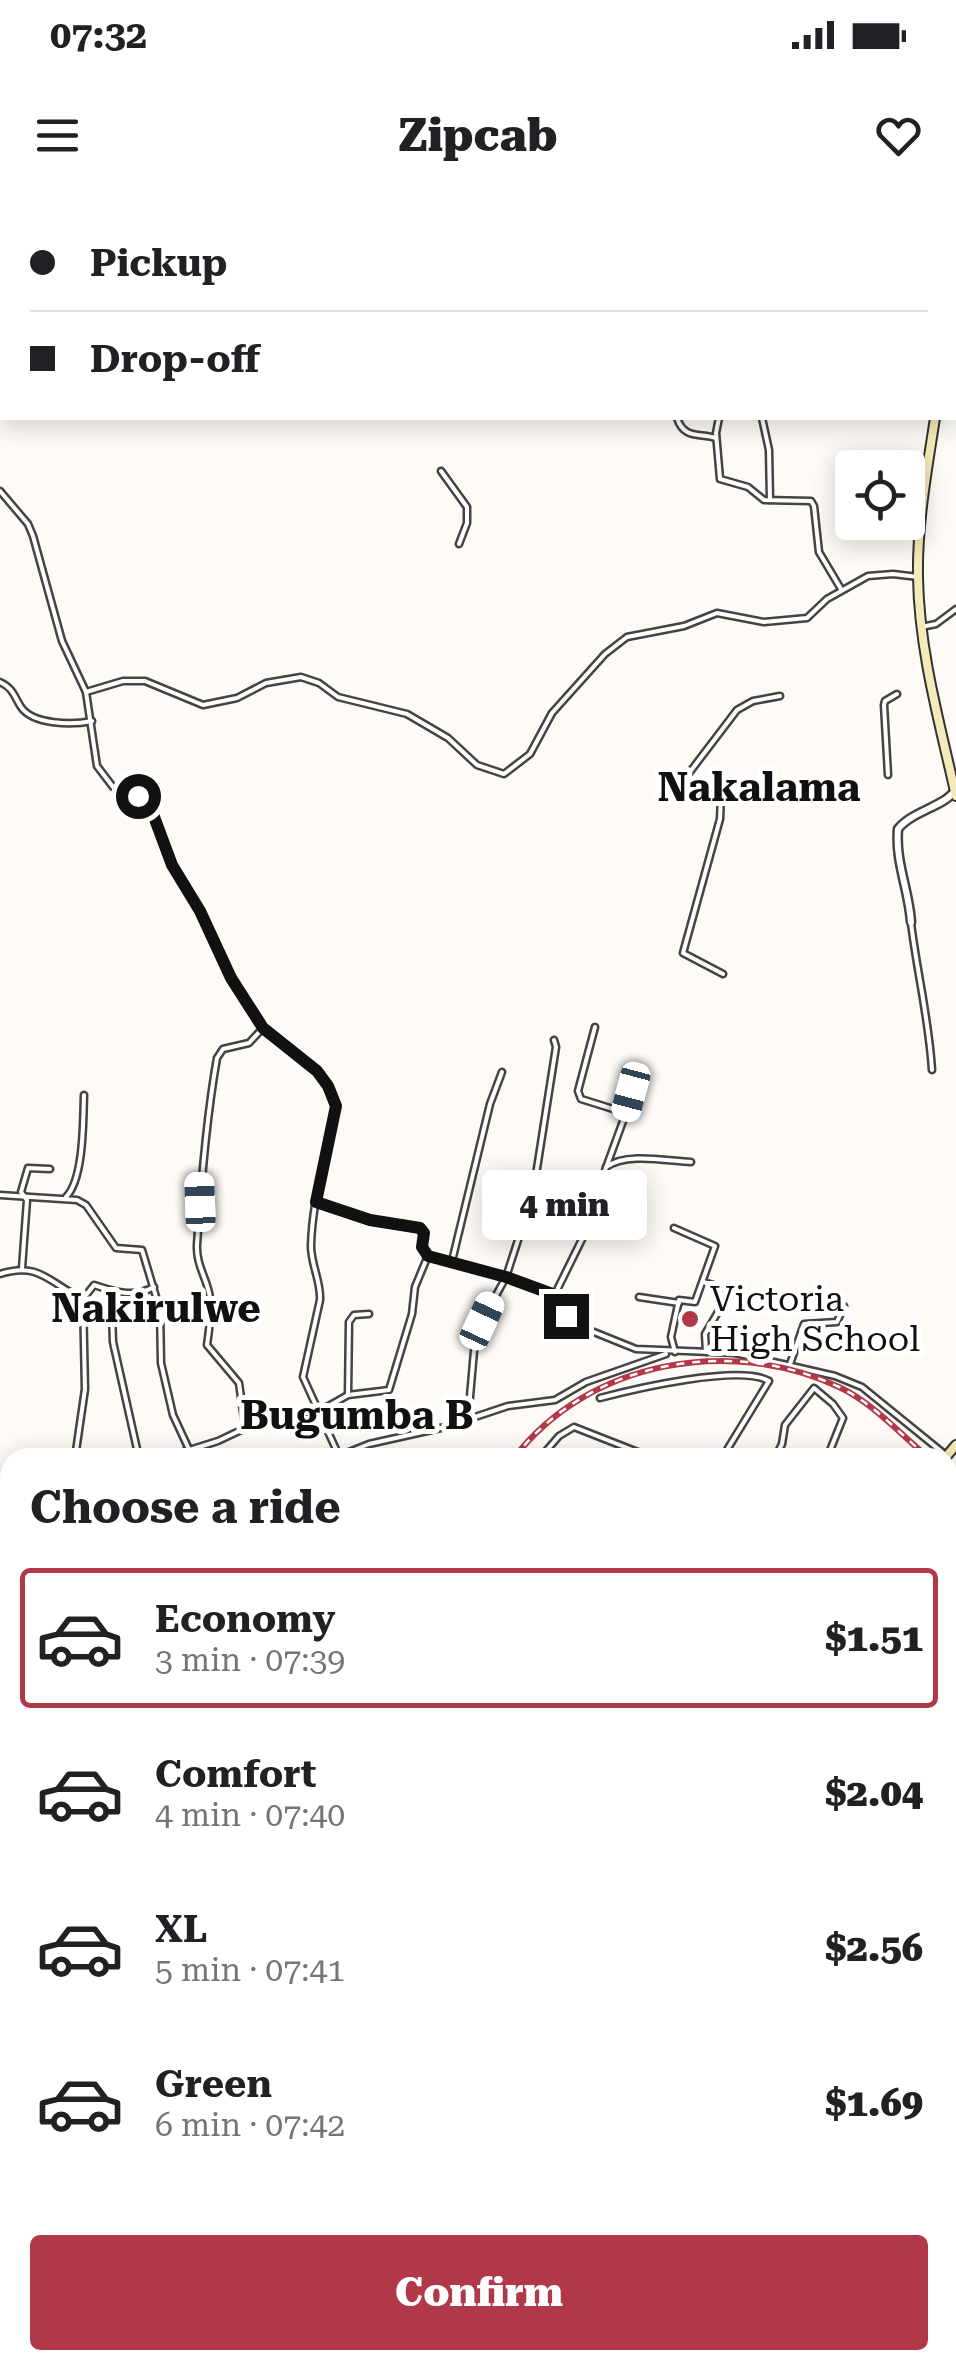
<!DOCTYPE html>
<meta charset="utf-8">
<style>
:root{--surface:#fff;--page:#f6f6f6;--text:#202124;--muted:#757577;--line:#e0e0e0;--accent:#b13848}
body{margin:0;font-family:"Roboto Serif",serif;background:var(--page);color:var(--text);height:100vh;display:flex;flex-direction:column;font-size:38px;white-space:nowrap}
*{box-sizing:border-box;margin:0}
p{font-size:32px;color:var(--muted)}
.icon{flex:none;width:55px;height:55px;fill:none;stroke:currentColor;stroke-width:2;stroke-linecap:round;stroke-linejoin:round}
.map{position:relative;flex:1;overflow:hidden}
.panel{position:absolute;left:0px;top:1248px;width:958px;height:922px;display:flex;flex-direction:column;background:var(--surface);border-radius:30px 30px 0 0;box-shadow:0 5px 25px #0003}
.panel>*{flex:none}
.hud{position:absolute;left:0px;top:0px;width:958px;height:220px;box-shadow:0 5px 25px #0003;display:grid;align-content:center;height:220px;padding:0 30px;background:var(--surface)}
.controls{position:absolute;left:835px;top:250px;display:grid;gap:20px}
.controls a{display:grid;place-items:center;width:90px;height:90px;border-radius:10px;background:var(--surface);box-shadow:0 5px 25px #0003;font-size:50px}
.end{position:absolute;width:45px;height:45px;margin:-22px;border:12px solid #111;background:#fff;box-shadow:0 0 0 5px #fff}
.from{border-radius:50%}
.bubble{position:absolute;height:70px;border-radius:10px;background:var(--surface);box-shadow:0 5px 25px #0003;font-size:32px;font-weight:800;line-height:70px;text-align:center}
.car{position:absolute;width:30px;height:60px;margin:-30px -15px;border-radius:12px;box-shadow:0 0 8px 2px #0007;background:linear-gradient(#fff 24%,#345 0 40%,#fff 0 76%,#345 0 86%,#fff 0)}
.hud b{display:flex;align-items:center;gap:35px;height:95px;font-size:38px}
.hud b+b{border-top:2px solid var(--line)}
.hud i{width:25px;height:25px;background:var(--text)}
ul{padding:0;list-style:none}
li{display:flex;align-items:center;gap:30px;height:140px;margin:0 20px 15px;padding:0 10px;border:5px solid transparent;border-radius:10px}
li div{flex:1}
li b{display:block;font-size:38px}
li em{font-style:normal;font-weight:800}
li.active{border-color:var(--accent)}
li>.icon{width:90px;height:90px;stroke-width:1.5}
h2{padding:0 30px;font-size:45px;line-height:120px}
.cta{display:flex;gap:20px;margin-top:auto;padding:20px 30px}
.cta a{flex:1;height:115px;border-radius:10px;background:var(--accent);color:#fff;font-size:40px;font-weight:800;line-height:115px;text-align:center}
.status{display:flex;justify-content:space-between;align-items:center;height:70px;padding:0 50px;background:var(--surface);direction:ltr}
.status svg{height:28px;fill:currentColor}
header{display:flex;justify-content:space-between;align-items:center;height:130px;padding:0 30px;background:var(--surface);font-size:45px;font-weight:800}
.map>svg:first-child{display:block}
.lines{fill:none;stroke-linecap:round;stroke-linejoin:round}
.stream{stroke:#4f9bbe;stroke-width:2.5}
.minor-casing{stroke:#444;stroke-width:9}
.tertiary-casing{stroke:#444;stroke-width:11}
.secondary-casing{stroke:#333;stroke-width:12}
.primary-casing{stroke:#222;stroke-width:14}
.minor{stroke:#fff;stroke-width:4}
.tertiary{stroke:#fff;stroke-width:6}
.secondary{stroke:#f6eab8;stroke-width:8}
.primary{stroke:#e9c57b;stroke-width:9}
.rail-casing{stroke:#b13848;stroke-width:6}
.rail{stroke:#fff;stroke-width:2.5;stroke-dasharray:8;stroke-linecap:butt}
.route{stroke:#111;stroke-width:12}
.poi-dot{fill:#b13848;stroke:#fff;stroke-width:4}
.labels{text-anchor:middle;stroke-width:10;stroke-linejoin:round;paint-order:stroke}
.poi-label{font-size:35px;fill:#111;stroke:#fff;text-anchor:start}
.quarter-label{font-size:40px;font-weight:bold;fill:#111;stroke:#fff}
</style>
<div class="status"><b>07:32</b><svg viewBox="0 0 49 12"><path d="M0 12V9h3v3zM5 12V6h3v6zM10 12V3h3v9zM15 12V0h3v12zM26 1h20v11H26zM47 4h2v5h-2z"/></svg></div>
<header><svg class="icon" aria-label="menu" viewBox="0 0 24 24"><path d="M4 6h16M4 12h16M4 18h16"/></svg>Zipcab<svg class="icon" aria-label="heart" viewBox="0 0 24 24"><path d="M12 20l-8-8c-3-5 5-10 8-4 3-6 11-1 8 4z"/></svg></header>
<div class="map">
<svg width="956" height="2168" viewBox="0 0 956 2168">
<rect width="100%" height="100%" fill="#fefbf6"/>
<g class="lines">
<g class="stream">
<path d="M0 1840 10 1844"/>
<path d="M41 2168 54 2160"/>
</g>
<defs>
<g id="minor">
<path d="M204 2 207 0"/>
<path d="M658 2 659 0"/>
<path d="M0 152 2 150"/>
<path d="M677 218C684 239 698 233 716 238"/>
<path d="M719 218 716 233 720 279 748 287 764 300 811 301 814 306 819 352 841 389"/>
<path d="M762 218 769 250 770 300"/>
<path d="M441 271 467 307V323L459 344"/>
<path d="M0 291 28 324 33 336 62 441 86 492 97 566 113 587 138 596 150 606 172 665 200 711 231 778 263 828 317 871 328 886 335 906C327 952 312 1000 311 1046 311 1065 321 1081 320 1100L303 1177 340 1258"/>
<path d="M921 427 936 424 956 409"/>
<path d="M0 482C13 488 14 496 21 507 33 525 73 525 92 521"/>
<path d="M86 492 123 481H145L203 505 237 498 266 483 301 477 319 483 338 497 407 514 448 538 477 565 504 574 530 554 552 513 605 454 627 437 684 426 717 413 764 422 807 418 827 399 868 376 893 374 918 377"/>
<path d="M888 575 884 505 885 501 897 494"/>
<path d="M911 723C917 772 929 820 932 870"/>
<path d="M723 774 683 753 720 619 721 597 708 590H693L683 581 737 510 753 501 780 496"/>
<path d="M595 827 578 891 581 899 626 913 637 872"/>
<path d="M607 965 626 913"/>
<path d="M0 995 77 1000 86 1005 116 1048 142 1050 160 1110 161 1163 173 1215 193 1258"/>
<path d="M66 997C84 979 83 921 84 895"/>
<path d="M316 1002 370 1021 420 1029 424 1033 422 1047 428 1056 506 1077 555 1095 567 1115 579 1126 636 1149 735 1153 835 1176 862 1187 947 1256"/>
<path d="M674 1028 715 1046 695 1102 679 1100 671 1137 675 1152"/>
<path d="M452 1061 490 904 502 872"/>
<path d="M22 1068 27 1000 21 992 28 968 50 969"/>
<path d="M0 1074C40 1061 50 1084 83 1099L94 1085C115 1092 134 1098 154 1087"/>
<path d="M703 1082 731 1090 705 1134 706 1152"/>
<path d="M555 1094 592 1019 606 967C627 952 667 961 691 962"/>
<path d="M639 1097 679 1103"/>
<path d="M112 1113 113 1142 139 1258"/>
<path d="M790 1164 804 1124 837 1122 844 1106"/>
<path d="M348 1195 349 1122 354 1115 369 1114"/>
<path d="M600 1198C634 1189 740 1164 769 1181L722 1258"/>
<path d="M318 1212 348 1195 389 1190 412 1114 415 1087 427 1058"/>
<path d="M468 1219 474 1151 482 1121 506 1077 533 994 556 847 554 840"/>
<path d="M245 1227 239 1183 207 1145C209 1131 212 1112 210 1098 208 1080 196 1066 197 1045 201 983 206 920 217 858L223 849 249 843 262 829"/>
<path d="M339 1256 369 1244 445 1227 508 1206 555 1200 586 1182 666 1154"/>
<path d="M75 1258 85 1189 83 1099"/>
<path d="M164 1258 218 1241 258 1222 309 1219 321 1222"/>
<path d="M540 1258 559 1236 574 1227 653 1258"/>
<path d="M775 1258 782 1244 785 1225 814 1188 833 1204 843 1218 827 1258"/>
<path d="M0 1283 10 1282"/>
<path d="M948 1401 956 1364"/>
<path d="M0 1497 10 1503"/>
<path d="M4 1499 10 1485"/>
<path d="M948 1548 956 1547"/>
<path d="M948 1589 956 1565"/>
<path d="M0 1592 10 1595"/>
<path d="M948 1633 956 1636"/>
<path d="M10 1681V1698"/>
<path d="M948 1687 956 1690"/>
<path d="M0 1698 8 1689"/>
<path d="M948 1735 956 1738"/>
<path d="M0 1775 10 1779"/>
<path d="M948 1784 956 1786"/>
<path d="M948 1833 956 1836"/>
<path d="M0 1869 10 1870"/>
<path d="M948 1890 956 1892"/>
<path d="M948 1966 956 1964"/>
<path d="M948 2011 956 2009"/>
<path d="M0 2033 10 2032"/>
<path d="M948 2146 956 2145"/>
<path d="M99 2160 104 2168"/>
<path d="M316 2160H363"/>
<path d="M445 2160V2168"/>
<path d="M720 2160 721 2168"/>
<path d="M825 2160V2168"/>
<path d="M846 2160 858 2168"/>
<path d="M931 2160 932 2168"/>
<path d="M37 2168 39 2160"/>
<path d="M73 2168 74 2160"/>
<path d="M309 2168V2160"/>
<path d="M627 2168V2160"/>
</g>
<path id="tertiary" d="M911 722C909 690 895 662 898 629 912 611 946 606 955 590"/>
<g id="secondary">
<path d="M955 90 956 84"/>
<path d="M935 218C927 270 917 324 918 377 919 451 940 524 956 596"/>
<path d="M945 1258 956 1245"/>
<path d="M572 2168 574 2160"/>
</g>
<g id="primary">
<path d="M948 2052H956"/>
<path d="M51 2168 66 2160"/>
</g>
</defs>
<use href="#minor" class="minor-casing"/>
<use href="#tertiary" class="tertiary-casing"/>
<use href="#secondary" class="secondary-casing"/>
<use href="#primary" class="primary-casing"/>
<use href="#minor" class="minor"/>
<use href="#tertiary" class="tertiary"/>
<use href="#secondary" class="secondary"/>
<use href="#primary" class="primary"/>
<defs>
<g id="rail">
<path d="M514 1258C589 1160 731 1136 839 1187 873 1203 900 1234 929 1258"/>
<path d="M948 1273 956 1280"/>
<path d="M0 2137 10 2132"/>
</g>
</defs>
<use href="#rail" class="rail-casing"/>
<use href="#rail" class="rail"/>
</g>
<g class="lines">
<path class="route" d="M138 596 150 606 172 665 200 711 231 778 263 828 317 871 328 886 336 906 316 1002 370 1020 420 1028 424 1033 422 1047 428 1056 506 1077 555 1095 566 1116"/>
</g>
<circle class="poi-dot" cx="690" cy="1119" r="10"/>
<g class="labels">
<g class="poi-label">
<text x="710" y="1111">Victoria<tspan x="710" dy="40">High School</tspan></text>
</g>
<g class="quarter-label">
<text x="759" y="601">Nakalama</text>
<text x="156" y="1122">Nakirulwe</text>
<text x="357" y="1229">Bugumba B</text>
</g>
</g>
</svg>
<div class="controls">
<a><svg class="icon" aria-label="locate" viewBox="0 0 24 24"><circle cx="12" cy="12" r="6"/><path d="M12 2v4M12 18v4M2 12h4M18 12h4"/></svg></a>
</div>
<i class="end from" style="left:138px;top:596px"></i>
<i class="end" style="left:566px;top:1116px"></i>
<div class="bubble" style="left:482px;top:970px;width:165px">4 min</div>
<i class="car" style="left:631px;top:892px;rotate:195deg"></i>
<i class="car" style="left:200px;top:1002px;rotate:358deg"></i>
<i class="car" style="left:482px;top:1121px;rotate:25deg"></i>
<div class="hud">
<b><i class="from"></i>Pickup</b>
<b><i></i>Drop-off</b>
</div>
<section class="panel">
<h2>Choose a ride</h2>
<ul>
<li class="active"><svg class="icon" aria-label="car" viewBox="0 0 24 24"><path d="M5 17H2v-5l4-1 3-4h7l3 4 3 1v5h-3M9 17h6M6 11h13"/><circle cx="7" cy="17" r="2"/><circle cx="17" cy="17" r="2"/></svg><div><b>Economy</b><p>3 min · 07:39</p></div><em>$1.51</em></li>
<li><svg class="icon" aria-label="car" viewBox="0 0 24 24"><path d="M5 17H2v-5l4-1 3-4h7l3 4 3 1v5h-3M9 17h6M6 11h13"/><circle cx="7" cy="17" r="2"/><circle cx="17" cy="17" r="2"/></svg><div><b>Comfort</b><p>4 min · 07:40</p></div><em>$2.04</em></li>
<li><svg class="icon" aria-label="car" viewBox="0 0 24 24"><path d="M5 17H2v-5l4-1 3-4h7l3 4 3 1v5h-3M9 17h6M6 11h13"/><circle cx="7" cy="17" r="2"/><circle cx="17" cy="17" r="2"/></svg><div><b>XL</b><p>5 min · 07:41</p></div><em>$2.56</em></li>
<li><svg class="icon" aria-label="car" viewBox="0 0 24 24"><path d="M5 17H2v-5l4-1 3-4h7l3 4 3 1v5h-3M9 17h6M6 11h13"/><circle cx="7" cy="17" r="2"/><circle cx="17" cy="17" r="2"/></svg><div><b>Green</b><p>6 min · 07:42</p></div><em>$1.69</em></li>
</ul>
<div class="cta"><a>Confirm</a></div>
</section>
</div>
